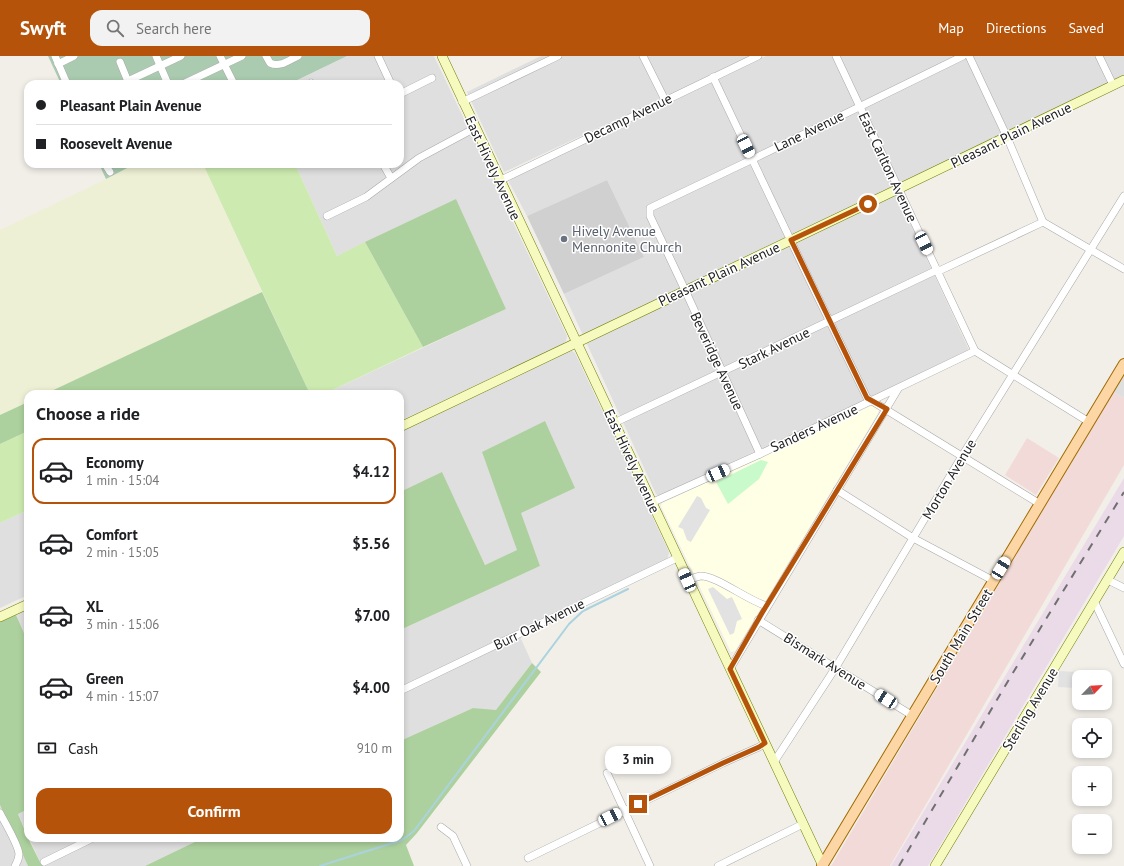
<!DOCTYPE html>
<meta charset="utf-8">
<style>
:root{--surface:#fff;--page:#f2f2f2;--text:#202124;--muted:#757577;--line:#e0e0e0;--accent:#b45309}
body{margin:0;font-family:"PT Sans",sans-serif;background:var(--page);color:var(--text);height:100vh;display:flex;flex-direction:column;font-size:15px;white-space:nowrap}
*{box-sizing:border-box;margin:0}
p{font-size:13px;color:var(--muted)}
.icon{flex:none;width:22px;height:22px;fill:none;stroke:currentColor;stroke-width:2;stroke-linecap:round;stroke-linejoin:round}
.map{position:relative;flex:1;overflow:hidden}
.sheet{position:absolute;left:24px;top:334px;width:380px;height:452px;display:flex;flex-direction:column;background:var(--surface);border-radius:12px;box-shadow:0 2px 6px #0003}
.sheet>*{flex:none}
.hud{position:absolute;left:24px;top:24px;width:380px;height:88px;border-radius:12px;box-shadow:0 2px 6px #0003;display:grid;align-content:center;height:88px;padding:0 12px;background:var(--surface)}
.needle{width:26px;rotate:65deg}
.controls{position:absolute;left:1072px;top:614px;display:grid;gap:8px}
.controls a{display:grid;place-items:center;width:40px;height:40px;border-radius:8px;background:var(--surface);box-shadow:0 2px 6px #0003;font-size:20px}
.end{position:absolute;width:18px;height:18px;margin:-9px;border:5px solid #b45309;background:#fff;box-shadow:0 0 0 2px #fff}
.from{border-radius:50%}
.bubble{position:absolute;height:28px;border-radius:12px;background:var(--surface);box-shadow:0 2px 6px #0003;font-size:13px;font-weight:600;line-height:28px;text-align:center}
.car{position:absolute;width:12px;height:24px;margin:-12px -6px;border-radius:5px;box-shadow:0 0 3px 1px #0007;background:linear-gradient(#fff 24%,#345 0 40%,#fff 0 76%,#345 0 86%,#fff 0)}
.hud b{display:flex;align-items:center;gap:14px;height:38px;font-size:15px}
.hud b+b{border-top:1px solid var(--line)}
.hud i{width:10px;height:10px;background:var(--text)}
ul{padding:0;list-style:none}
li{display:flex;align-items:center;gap:12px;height:66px;margin:0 8px 6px;padding:0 4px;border:2px solid transparent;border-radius:12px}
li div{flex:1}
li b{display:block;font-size:15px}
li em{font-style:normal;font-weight:600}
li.current{border-color:var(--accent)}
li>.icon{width:36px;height:36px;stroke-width:1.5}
h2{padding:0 12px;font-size:18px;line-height:48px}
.pay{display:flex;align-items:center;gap:10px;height:44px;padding:0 12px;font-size:15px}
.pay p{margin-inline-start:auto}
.action{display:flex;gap:8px;margin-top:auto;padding:8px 12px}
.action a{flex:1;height:46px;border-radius:12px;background:var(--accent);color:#fff;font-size:16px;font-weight:600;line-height:46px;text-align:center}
header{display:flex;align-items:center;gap:24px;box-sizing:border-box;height:56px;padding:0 20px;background:var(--accent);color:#fff}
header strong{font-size:19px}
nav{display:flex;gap:22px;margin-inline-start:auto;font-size:14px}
.search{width:280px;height:36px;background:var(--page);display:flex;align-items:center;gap:10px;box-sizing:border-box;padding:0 14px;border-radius:12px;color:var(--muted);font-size:15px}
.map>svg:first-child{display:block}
.residential{fill:#e0dfdf}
.commercial{fill:#f2dad9}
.industrial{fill:#ebdbe8}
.education{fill:#ffffe5}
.religious{fill:#d0d0d0}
.farmland{fill:#eef0d5}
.grass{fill:#cdebb0}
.forest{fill:#add19e}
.cemetery{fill:#aacbaf}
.park{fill:#c8facc}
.parking{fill:#e2e2e2}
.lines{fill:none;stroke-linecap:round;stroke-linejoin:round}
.stream{stroke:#aad3df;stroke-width:2}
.street-casing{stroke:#a9a9a9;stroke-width:8}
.secondary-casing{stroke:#707d05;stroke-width:10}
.primary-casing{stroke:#a06b00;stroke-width:12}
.street{stroke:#fff;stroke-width:7}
.secondary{stroke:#f7fabf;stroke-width:9}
.primary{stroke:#fcd6a4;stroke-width:10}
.rail{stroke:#707070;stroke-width:2;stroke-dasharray:8 8;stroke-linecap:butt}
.route{stroke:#b45309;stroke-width:5}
.worship-dot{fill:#6b7280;stroke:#fff;stroke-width:1.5}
.labels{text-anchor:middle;stroke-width:3;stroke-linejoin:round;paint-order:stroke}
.street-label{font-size:14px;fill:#222;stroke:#fff}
.worship-label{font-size:14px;fill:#5b616d;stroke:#fff;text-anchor:start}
</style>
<header>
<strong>Swyft</strong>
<div class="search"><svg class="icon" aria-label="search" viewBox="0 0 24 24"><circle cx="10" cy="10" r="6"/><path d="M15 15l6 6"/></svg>Search here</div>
<nav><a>Map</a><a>Directions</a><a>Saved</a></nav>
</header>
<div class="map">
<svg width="1124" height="810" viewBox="0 0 1124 810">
<rect width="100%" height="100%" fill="#f2efe9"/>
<g class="residential">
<path d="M347 0H434L567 280 566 285 563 288 400 365V338H324L506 253 456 144 337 200 295 108H400V28H289Z"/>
<path d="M541 0H639L660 43 504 116 467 36Z"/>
<path d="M647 0H751L671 39 667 38 664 36Z"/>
<path d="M766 0H833L969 294 968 296 659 440 656 438 564 238 644 201 607 124 527 160 509 126 513 121Z"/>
<path d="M839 0H1124V20L901 127 898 126Z"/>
<path d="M571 294 575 297 669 496 668 501 667 503 517 574 532 607 496 655 473 652 400 685V574L540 510 482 396 518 494 485 509 442 417 400 436V375L567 295Z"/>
<path d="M1124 317V342L1113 336Z"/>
<path d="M28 454V539L0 552V467Z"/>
<path d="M28 553V586L16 559Z"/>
<path d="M0 749 28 810H0Z"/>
<path d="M28 753V780L18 758Z"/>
<path d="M29 782H203L145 810H42Z"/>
</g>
<g class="commercial">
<path d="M1113 336 1124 342V409L890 810H831Z"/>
<path d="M1027 382 1059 402 1036 439 1005 419Z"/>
</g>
<path class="industrial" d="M1124 422V480L928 810H891Z"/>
<path class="education" d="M873 349 878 351 879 354 877 359 735 595 731 596 661 450 662 447Z"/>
<path class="religious" d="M607 124 644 201 564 238 527 160Z"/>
<path class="farmland" d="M135 108H203L262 236 45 338H28V346L0 359V174L106 123Z"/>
<g class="grass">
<path d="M203 108H295L337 200 365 186 423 291 324 338H310Z"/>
<path d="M28 375V454L0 467V388Z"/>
</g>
<g class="forest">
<path d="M456 143 506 253 423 291 365 186Z"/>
<path d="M262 236 310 338H45Z"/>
<path d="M28 346V375L0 388V359Z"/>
<path d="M545 365 575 432 521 457 540 510 400 574V436L442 416 485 509 517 494 482 396Z"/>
<path d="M16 559 28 586V753L18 758 28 782 42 810H28L0 749V566Z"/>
<path d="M532 607 541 616 417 777 406 789 414 810H145L203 782H400V685L473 652 496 654Z"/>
</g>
<g class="cemetery">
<path d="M48 0H347L289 28H61Z"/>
<path d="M99 108H135L106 123Z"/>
</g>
<path class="park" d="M761 404 768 406 759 423 728 448 716 426Z"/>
<g class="parking">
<path d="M697 440 701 442 706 452 710 454 691 486 687 484 683 473 678 471Z"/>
<path d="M713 531 727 543 732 541 742 563 737 565 734 577 730 579 708 533Z"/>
<path d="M1059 615 1076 616V632L1058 631Z"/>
</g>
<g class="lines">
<path class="stream" d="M320 810 402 784 414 775 569 568 583 555 628 533"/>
<defs>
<g id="street">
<path d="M55 0 67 28"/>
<path d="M156 0 168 28"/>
<path d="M220 0 234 28"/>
<path d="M266 0 270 7C280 12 289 4 298 0"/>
<path d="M378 0 391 28"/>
<path d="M643 0 665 44"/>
<path d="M836 0 975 295 1089 366"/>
<path d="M969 0 1007 81 1043 166 1124 213"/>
<path d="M1099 0 1113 29"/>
<path d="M120 6 129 28"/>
<path d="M58 8 74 0"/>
<path d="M713 21 810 225 867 342 1040 448"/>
<path d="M128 25 181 0"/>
<path d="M311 27 312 28"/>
<path d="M183 28 242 0"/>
<path d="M400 38 432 22"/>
<path d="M462 46 558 0"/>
<path d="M105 108 110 116"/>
<path d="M383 108 391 122"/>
<path d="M499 125 758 0"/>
<path d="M327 160 366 141 419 102 475 72"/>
<path d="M614 367 937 214H941L1043 166"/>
<path d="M760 398 685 234 650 160V152L753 103 963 0"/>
<path d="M837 434 913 482 994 525"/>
<path d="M651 447 760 398 975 295"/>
<path d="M687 523C691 523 696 521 700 520 716 519 748 545 767 550"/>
<path d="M1108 524 1124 532"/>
<path d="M1094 545 1124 608"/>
<path d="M758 564 913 660"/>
<path d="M730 613 898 333"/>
<path d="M400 635 677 502"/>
<path d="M774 706 836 611 962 400 1124 140"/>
<path d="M607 717 650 810"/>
<path d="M0 757C5 767 18 788 19 798 19 803 17 806 15 810"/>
<path d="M441 771 453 780 467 810"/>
<path d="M528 802 723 707 759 691 765 687"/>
<path d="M44 806 93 782"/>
<path d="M718 810 803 768"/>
</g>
<g id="secondary">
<path d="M442 0 823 810"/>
<path d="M400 371 894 135 1124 24"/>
<path d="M0 561 28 548"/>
<path d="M935 810 1124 496"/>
</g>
<path id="primary" d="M822 810 1124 308"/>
</defs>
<use href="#street" class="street-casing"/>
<use href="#secondary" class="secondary-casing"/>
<use href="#primary" class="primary-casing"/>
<use href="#street" class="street"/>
<use href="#secondary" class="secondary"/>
<use href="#primary" class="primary"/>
<path class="rail" d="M899 810 1011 620 1124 436"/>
</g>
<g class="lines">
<path class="route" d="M638 748 723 707 759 691 765 687 730 613 762 557 887 353 867 342 791 184 868 148"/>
</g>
<circle class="worship-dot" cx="564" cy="183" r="4"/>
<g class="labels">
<g class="street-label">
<text transform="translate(628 62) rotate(-26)" y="5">Decamp Avenue</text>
<text transform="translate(809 75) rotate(-26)" y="5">Lane Avenue</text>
<text transform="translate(1011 79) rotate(-26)" y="5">Pleasant Plain Avenue</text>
<text transform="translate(888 111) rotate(65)" y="5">East Carlton Avenue</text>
<text transform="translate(493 112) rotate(65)" y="5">East Hively Avenue</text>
<text transform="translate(719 218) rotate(-25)" y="5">Pleasant Plain Avenue</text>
<text transform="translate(774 292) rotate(-26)" y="5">Stark Avenue</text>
<text transform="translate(717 305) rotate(65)" y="5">Beveridge Avenue</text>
<text transform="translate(814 372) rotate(-25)" y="5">Sanders Avenue</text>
<text transform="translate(632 405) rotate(65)" y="5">East Hively Avenue</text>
<text transform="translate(949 423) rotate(-59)" y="5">Morton Avenue</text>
<text transform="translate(539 568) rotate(-26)" y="5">Burr Oak Avenue</text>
<text transform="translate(961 580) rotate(-59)" y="5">South Main Street</text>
<text transform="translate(825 605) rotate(32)" y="5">Bismark Avenue</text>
<text transform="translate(1030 653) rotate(-59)" y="5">Sterling Avenue</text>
</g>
<g class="worship-label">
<text x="572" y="180">Hively Avenue<tspan x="572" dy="16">Mennonite Church</tspan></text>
</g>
</g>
</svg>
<div class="controls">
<a><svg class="needle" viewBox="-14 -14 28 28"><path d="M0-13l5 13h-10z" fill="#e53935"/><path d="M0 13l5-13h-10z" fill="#757577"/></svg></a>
<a><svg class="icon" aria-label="locate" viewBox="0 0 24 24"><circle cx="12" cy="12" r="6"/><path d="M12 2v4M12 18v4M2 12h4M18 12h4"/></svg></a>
<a>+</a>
<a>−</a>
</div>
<i class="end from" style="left:868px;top:148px"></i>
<i class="end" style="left:638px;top:748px"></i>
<div class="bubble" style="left:605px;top:690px;width:66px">3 min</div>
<i class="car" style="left:746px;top:90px;rotate:154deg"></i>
<i class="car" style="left:924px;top:187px;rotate:154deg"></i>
<i class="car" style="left:718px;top:417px;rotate:66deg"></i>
<i class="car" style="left:1001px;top:512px;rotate:31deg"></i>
<i class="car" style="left:687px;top:524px;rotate:336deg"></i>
<i class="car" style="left:886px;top:643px;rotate:303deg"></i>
<i class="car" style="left:610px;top:761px;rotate:64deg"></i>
<div class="hud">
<b><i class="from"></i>Pleasant Plain Avenue</b>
<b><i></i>Roosevelt Avenue</b>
</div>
<section class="sheet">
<h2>Choose a ride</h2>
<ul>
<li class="current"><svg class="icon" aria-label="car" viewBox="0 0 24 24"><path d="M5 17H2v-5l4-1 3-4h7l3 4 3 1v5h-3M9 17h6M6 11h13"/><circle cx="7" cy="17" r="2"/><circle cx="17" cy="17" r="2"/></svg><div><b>Economy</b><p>1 min · 15:04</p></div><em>$4.12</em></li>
<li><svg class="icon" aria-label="car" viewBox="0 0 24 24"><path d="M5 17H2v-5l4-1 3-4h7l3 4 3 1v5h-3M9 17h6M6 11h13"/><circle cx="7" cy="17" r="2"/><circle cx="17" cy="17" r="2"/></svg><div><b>Comfort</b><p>2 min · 15:05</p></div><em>$5.56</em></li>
<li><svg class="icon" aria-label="car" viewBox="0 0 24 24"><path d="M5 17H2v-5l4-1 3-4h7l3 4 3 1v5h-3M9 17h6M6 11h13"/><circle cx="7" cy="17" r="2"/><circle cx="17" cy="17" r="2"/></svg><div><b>XL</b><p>3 min · 15:06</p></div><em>$7.00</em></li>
<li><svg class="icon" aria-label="car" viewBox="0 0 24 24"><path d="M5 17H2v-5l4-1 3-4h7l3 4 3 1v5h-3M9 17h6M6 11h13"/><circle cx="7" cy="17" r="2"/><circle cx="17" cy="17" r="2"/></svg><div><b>Green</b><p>4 min · 15:07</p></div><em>$4.00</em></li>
</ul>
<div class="pay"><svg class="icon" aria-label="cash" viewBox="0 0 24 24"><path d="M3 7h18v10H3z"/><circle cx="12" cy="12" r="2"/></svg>Cash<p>910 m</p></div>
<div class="action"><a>Confirm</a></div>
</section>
</div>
